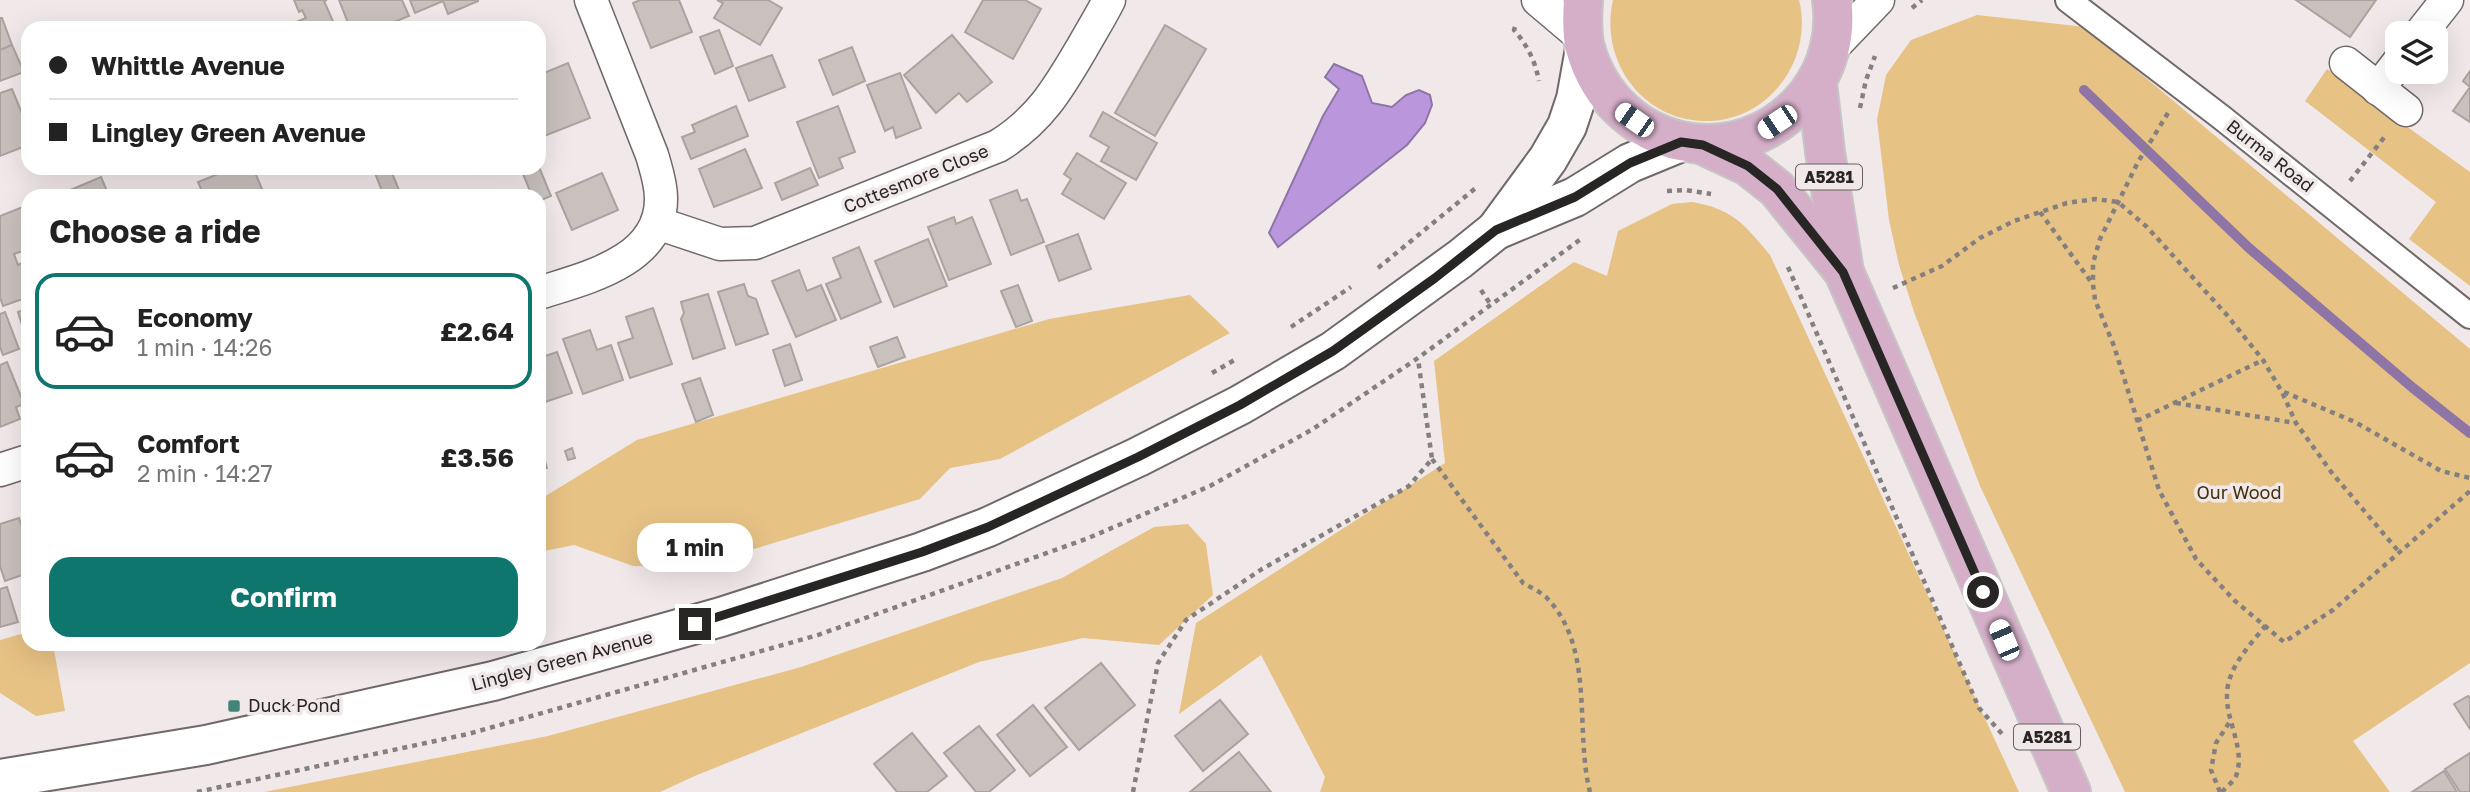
<!DOCTYPE html>
<meta charset="utf-8">
<style>
:root{--surface:#fff;--page:#f2f2f2;--text:#222;--muted:#767676;--line:#e0e0e0;--accent:#0f766e}
body{margin:0;font-family:"Golos Text",sans-serif;background:var(--page);color:var(--text);height:100vh;display:flex;flex-direction:column;font-size:26px;white-space:nowrap}
*{box-sizing:border-box;margin:0}
p{font-size:23px;color:var(--muted)}
.icon{flex:none;width:38px;height:38px;fill:none;stroke:currentColor;stroke-width:2;stroke-linecap:round;stroke-linejoin:round}
.map{position:relative;flex:1;overflow:hidden}
.details{position:absolute;left:21px;top:189px;width:525px;height:462px;display:flex;flex-direction:column;background:var(--surface);border-radius:21px;box-shadow:0 7px 28px #0002}
.details>*{flex:none}
.guide{position:absolute;left:21px;top:21px;width:525px;height:154px;border-radius:21px;box-shadow:0 7px 28px #0002;display:grid;align-content:center;height:154px;padding:0 28px;background:var(--surface)}
.buttons{position:absolute;left:2385px;top:21px;display:grid;gap:14px}
.buttons a{display:grid;place-items:center;width:63px;height:63px;border-radius:14px;background:var(--surface);box-shadow:0 7px 28px #0002;font-size:35px}
.end{position:absolute;width:32px;height:32px;margin:-16px;border:9px solid #282525;background:#fff;box-shadow:0 0 0 4px #fff}
.from{border-radius:50%}
.bubble{position:absolute;height:49px;border-radius:21px;background:var(--surface);box-shadow:0 7px 28px #0002;font-size:23px;font-weight:700;line-height:49px;text-align:center}
.car{position:absolute;width:21px;height:42px;margin:-21px -10px;border-radius:9px;box-shadow:0 0 5px 2px #0007;background:linear-gradient(#fff 24%,#345 0 40%,#fff 0 76%,#345 0 86%,#fff 0)}
.guide b{display:flex;align-items:center;gap:24px;height:66px;font-size:26px}
.guide b+b{border-top:2px solid var(--line)}
.guide i{width:18px;height:18px;background:var(--text)}
ul{padding:0;list-style:none}
li{display:flex;align-items:center;gap:21px;height:116px;margin:0 14px 10px;padding:0 14px;border:4px solid transparent;border-radius:21px}
li div{flex:1}
li b{display:block;font-size:26px}
li em{font-style:normal;font-weight:700}
li.on{border-color:var(--accent)}
li>.icon{width:63px;height:63px;stroke-width:1.5}
h2{padding:0 28px;font-size:32px;line-height:84px}
.primary-button{display:flex;gap:14px;margin-top:auto;padding:14px 28px}
.primary-button a{flex:1;height:80px;border-radius:21px;background:var(--accent);color:#fff;font-size:28px;font-weight:700;line-height:80px;text-align:center}
.map>svg:first-child{display:block}
.green{fill:#e7c285}
.water{fill:#ba97dd;stroke:#8e75a6;stroke-width:2}
.lines{fill:none;stroke-linecap:round;stroke-linejoin:round}
.stream{stroke:#8e75a6;stroke-width:10}
.building{fill:#c9c1be;stroke:#aaa3a0;stroke-width:2}
.pedestrian-casing{stroke:#706869;stroke-width:28}
.minor-casing{stroke:#706869;stroke-width:35}
.tertiary-casing{stroke:#706869;stroke-width:42}
.primary-casing{stroke:#c7c6c6;stroke-width:42}
.path{stroke:#858080;stroke-width:4.5;stroke-dasharray:5 5;stroke-linecap:butt}
.pedestrian{stroke:#fff;stroke-width:24}
.minor{stroke:#fff;stroke-width:32}
.tertiary{stroke:#fff;stroke-width:38}
.primary{stroke:#d5afc8;stroke-width:38}
.route{stroke:#282525;stroke-width:9}
.poi-dot{fill:#418578;stroke:#f1e8e9;stroke-width:2.5}
.labels{text-anchor:middle;stroke-width:7;stroke-linejoin:round;paint-order:stroke}
.shield{fill:#f1e8e9;stroke:#646060;stroke-width:2}
.shield-label{font-size:16px;font-weight:bold;fill:#282525}
.street-label{font-size:18px;fill:#282525;stroke:#f1e8e9}
.park-label{font-size:18px;fill:#43310f;stroke:#f1e8e9}
.poi-label{font-size:18px;fill:#282525;stroke:#f1e8e9;text-anchor:start}
</style>
<div class="map">
<svg width="2470" height="792" viewBox="0 0 2470 792">
<rect width="100%" height="100%" fill="#f1e8e9"/>
<g class="green">
<path d="M1613 0H1799C1814 59 1769 121 1706 121 1642 121 1599 60 1613 0Z"/>
<path d="M1977 15 2085 27 2470 349V663L2353 741 2390 792H2125L1980 486 1914 312 1899 265 1889 220 1877 120 1886 75 1911 40Z"/>
<path d="M2327 69 2470 172V286L2409 239 2436 202 2305 101Z"/>
<path d="M1692 202C1733 209 1744 224 1770 255L2019 792H1320L1325 777 1261 655 1179 714 1196 623 1445 463 1434 361 1574 262 1607 276 1618 231 1672 204Z"/>
<path d="M1190 295 1230 333 1000 459 950 468 920 499 694 567 633 566 574 545 539 552V500L637 440 1049 319Z"/>
<path d="M1188 524 1206 544 1213 595 1159 645 1083 638 979 662 697 775 660 792H264L548 736 801 667 1062 578 1154 527Z"/>
<path d="M28 632V644H53L65 711 36 716 0 693V640Z"/>
</g>
<path class="water" d="M1334 64 1362 76 1372 103 1392 107 1406 95 1419 90 1430 95 1432 105 1425 123 1407 145 1278 247 1269 233 1323 116 1339 89 1325 77Z"/>
<g class="lines">
<path class="stream" d="M2084 90 2249 248 2413 388 2470 433"/>
</g>
<g class="building">
<path d="M294 0H327L324 1 336 28H282L306 18 302 10 299 12Z"/>
<path d="M339 0H402L409 16 379 28H350Z"/>
<path d="M410 0H478V1L448 14 443 1 415 13Z"/>
<path d="M640 0H679L692 32 651 48 633 3Z"/>
<path d="M717 0H768L782 8 760 45 714 18 723 3Z"/>
<path d="M983 0H1025L1041 9 1013 59 965 32Z"/>
<path d="M2296 0H2376L2350 37Z"/>
<path d="M0 18H2L12 45 0 50Z"/>
<path d="M1165 25 1206 49 1155 136 1115 113Z"/>
<path d="M719 30 733 66 715 74 700 37Z"/>
<path d="M952 35 992 82 967 102 959 93 936 113 904 75Z"/>
<path d="M12 45 24 72 0 81V50Z"/>
<path d="M852 47 865 81 833 95 819 60Z"/>
<path d="M772 55 785 87 749 101 736 68Z"/>
<path d="M568 63 590 118 539 138V87L542 86 539 75Z"/>
<path d="M2470 71V122L2453 111 2470 87 2463 81Z"/>
<path d="M900 73 921 128 896 138 893 127 885 131 867 85Z"/>
<path d="M12 89 25 121 28 120V145L0 156V93Z"/>
<path d="M736 106 748 136 691 159 682 137 695 132 692 125Z"/>
<path d="M838 106 855 152 839 158 843 168 819 178 797 122Z"/>
<path d="M1103 112 1157 143 1136 180 1101 161 1109 147 1090 136Z"/>
<path d="M745 149 762 188 714 207 699 169Z"/>
<path d="M1077 153 1126 183 1104 219 1062 194 1071 179 1064 174Z"/>
<path d="M539 167 551 196 539 201V196H532L521 169Z"/>
<path d="M233 168H253L265 196H204L198 182Z"/>
<path d="M373 168H390L401 195 384 196Z"/>
<path d="M472 168H490L475 174Z"/>
<path d="M810 168 818 185 782 200 775 183Z"/>
<path d="M602 173 618 210 572 230 556 193Z"/>
<path d="M101 177 109 196H56Z"/>
<path d="M1017 190 1021 201 1027 199 1044 242 1011 255 990 200Z"/>
<path d="M28 205V249L14 254 18 265 24 262 28 274V297L3 306 0 297V216Z"/>
<path d="M954 217 956 224 972 217 991 264 949 280 928 227Z"/>
<path d="M1078 234 1091 269 1059 281 1046 246Z"/>
<path d="M928 239 947 286 894 307 875 261Z"/>
<path d="M859 247 881 302 841 319 826 284 841 278 833 258Z"/>
<path d="M799 270 807 291 821 285 836 320 796 337 772 281Z"/>
<path d="M744 284 748 296 756 299 768 334 736 345 718 292Z"/>
<path d="M1018 285 1032 321 1016 327 1001 291Z"/>
<path d="M708 294 725 348 693 359 681 319 684 313 681 302Z"/>
<path d="M28 308V327L23 328 18 312Z"/>
<path d="M653 308 672 364 630 378 618 343 633 338 626 317Z"/>
<path d="M5 312 19 349 3 355 0 347V314Z"/>
<path d="M590 330 597 350 611 345 623 380 583 394 563 339Z"/>
<path d="M897 337 905 357 878 367 870 347Z"/>
<path d="M790 344 802 380 785 386 773 350Z"/>
<path d="M557 352 572 393 539 404V358Z"/>
<path d="M7 362 24 404 16 407 20 419 0 427V365Z"/>
<path d="M700 378 713 415 696 422 682 384Z"/>
<path d="M572 448 575 458 568 460 565 451Z"/>
<path d="M543 454 547 468 539 470V455Z"/>
<path d="M19 518 28 546V573L5 581 0 566V524Z"/>
<path d="M7 587 18 622 0 627V589Z"/>
<path d="M1101 663 1135 705 1079 750 1045 708Z"/>
<path d="M2468 696 2470 698V729L2454 704Z"/>
<path d="M1220 700 1248 734 1203 771 1175 736Z"/>
<path d="M1033 705 1067 747 1030 776 997 735Z"/>
<path d="M979 726 1015 770 989 792H976L944 753Z"/>
<path d="M912 733 947 776 927 792H897L874 764Z"/>
<path d="M1239 752 1271 792H1190Z"/>
<path d="M2470 753V792H2460L2445 769Z"/>
<path d="M2444 771 2457 792H2412Z"/>
</g>
<g class="lines">
<defs>
<path id="pedestrian" d="M2068 0 2221 117 2470 316"/>
<g id="minor">
<path d="M1538 0 1583 38"/>
<path d="M2421 33 2447 0"/>
<path d="M1831 49 1878 0"/>
<path d="M2346 63 2406 110"/>
<path d="M2378 89 2398 63"/>
<path d="M657 223 720 244 755 243 998 146C1040 120 1058 89 1082 48 1091 32 1101 16 1109 0"/>
<path d="M539 293C586 278 662 261 661 198 661 183 656 169 652 155L591 0"/>
<path d="M0 470 28 461"/>
</g>
<g id="tertiary">
<path d="M1496 230 1575 197 1630 163 1681 142"/>
<path d="M0 779 206 745 493 681 721 617 922 552 988 527 1138 457 1240 405 1333 351 1460 259 1496 230 1548 159 1567 126 1576 99 1585 49"/>
</g>
<g id="primary">
<path d="M1583 0C1582 15 1581 33 1585 48 1614 151 1740 178 1807 95 1828 68 1837 34 1832 0"/>
<path d="M1817 83 1825 152 1844 272 2071 792"/>
<path d="M1703 145 1748 166 1777 189 1844 272"/>
</g>
</defs>
<use href="#pedestrian" class="pedestrian-casing"/>
<use href="#minor" class="minor-casing"/>
<use href="#tertiary" class="tertiary-casing"/>
<use href="#primary" class="primary-casing"/>
<g class="path">
<path d="M1912 8 1922 0"/>
<path d="M1515 27 1514 30C1528 46 1535 61 1539 81"/>
<path d="M1860 108 1866 80 1875 56"/>
<path d="M2168 113 2138 162 2100 239 2093 263V284L2095 300 2114 346 2159 490 2196 559 2235 601 2284 642 2333 610 2470 491"/>
<path d="M2350 181 2386 135"/>
<path d="M1667 191 1686 190 1711 194"/>
<path d="M2040 212 2092 283"/>
<path d="M1788 267 1979 708 2003 735"/>
<path d="M1378 268 1477 187"/>
<path d="M1893 288 1942 266 1980 238 2014 221 2067 203 2095 199 2118 202 2147 227 2226 314 2263 360 2282 392 2296 423 2332 473 2400 553"/>
<path d="M1481 290 1491 305"/>
<path d="M1291 327 1351 287"/>
<path d="M1212 373 1238 358"/>
<path d="M2284 392 2355 422 2441 471 2470 478"/>
<path d="M2176 403 2295 423"/>
<path d="M2137 421 2263 360"/>
<path d="M1432 459 1523 583C1530 587 1539 591 1546 597 1596 648 1574 729 1590 792"/>
<path d="M197 792 468 734 818 635 1086 539 1210 486 1313 429 1418 358 1581 239"/>
<path d="M1133 792 1158 663 1186 620 1262 569 1409 486 1432 459 1418 359"/>
<path d="M2220 792 2211 770 2216 743 2229 723"/>
<path d="M2222 792C2226 787 2234 781 2236 776 2246 749 2226 722 2227 695 2227 668 2250 645 2266 625"/>
</g>
<use href="#pedestrian" class="pedestrian"/>
<use href="#minor" class="minor"/>
<use href="#tertiary" class="tertiary"/>
<use href="#primary" class="primary"/>
</g>
<g class="lines">
<path class="route" d="M695 624 922 552 988 527 1138 457 1240 405 1333 351 1435 278 1496 230 1575 197 1630 163 1681 142 1703 145 1748 166 1777 189 1843 272 1983 592"/>
</g>
<rect class="poi-dot" x="227" y="699" width="14" height="14" rx="3.5"/>
<g class="labels">
<g class="shield">
<rect x="1796" y="164.5" width="66" height="25" rx="5"/>
<rect x="2014" y="724.5" width="66" height="25" rx="5"/>
</g>
<g class="shield-label">
<text x="1829" y="183">A5281</text>
<text x="2047" y="743">A5281</text>
</g>
<g class="street-label">
<text transform="translate(2270 156) rotate(38)" y="6">Burma Road</text>
<text transform="translate(916 179) rotate(-22)" y="6">Cottesmore Close</text>
<text transform="translate(562 661) rotate(-15)" y="6">Lingley Green Avenue</text>
</g>
<g class="park-label">
<text x="2239" y="499">Our Wood</text>
</g>
<g class="poi-label">
<text x="248" y="712">Duck Pond</text>
</g>
</g>
</svg>
<div class="buttons">
<a><svg class="icon" aria-label="layers" viewBox="0 0 24 24"><path d="M12 4l9 5-9 5-9-5zM3 14l9 5 9-5"/></svg></a>
</div>
<i class="end from" style="left:1983px;top:592px"></i>
<i class="end" style="left:695px;top:624px"></i>
<div class="bubble" style="left:637px;top:523px;width:116px">1 min</div>
<i class="car" style="left:1634px;top:120px;rotate:305deg"></i>
<i class="car" style="left:1777px;top:122px;rotate:236deg"></i>
<i class="car" style="left:2004px;top:640px;rotate:337deg"></i>
<div class="guide">
<b><i class="from"></i>Whittle Avenue</b>
<b><i></i>Lingley Green Avenue</b>
</div>
<section class="details">
<h2>Choose a ride</h2>
<ul>
<li class="on"><svg class="icon" aria-label="car" viewBox="0 0 24 24"><path d="M5 17H2v-5l4-1 3-4h7l3 4 3 1v5h-3M9 17h6M6 11h13"/><circle cx="7" cy="17" r="2"/><circle cx="17" cy="17" r="2"/></svg><div><b>Economy</b><p>1 min · 14:26</p></div><em>£2.64</em></li>
<li><svg class="icon" aria-label="car" viewBox="0 0 24 24"><path d="M5 17H2v-5l4-1 3-4h7l3 4 3 1v5h-3M9 17h6M6 11h13"/><circle cx="7" cy="17" r="2"/><circle cx="17" cy="17" r="2"/></svg><div><b>Comfort</b><p>2 min · 14:27</p></div><em>£3.56</em></li>
</ul>
<div class="primary-button"><a>Confirm</a></div>
</section>
</div>
